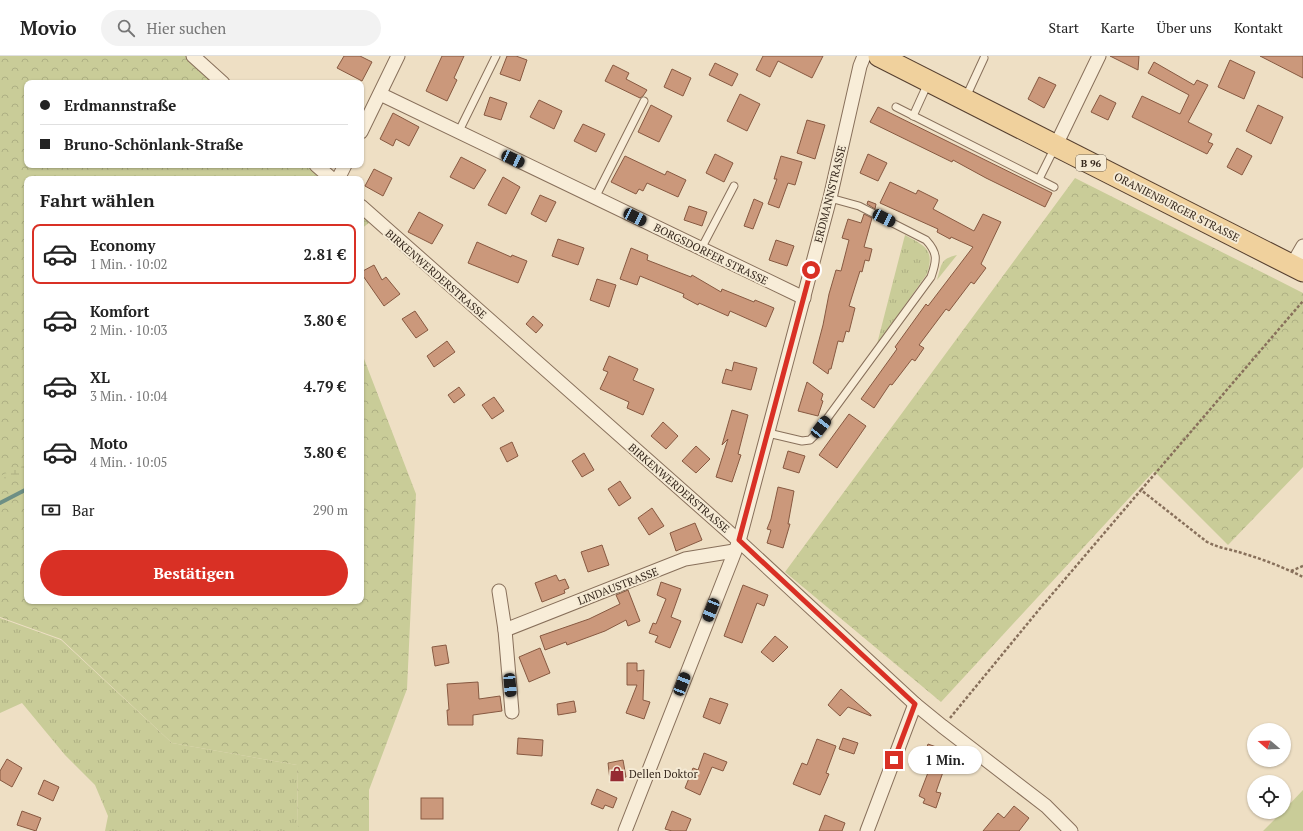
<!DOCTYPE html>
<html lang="de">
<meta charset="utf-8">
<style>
:root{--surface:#fff;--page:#f2f2f2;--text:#222;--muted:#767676;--line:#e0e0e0;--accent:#d93025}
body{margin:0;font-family:"PT Serif",serif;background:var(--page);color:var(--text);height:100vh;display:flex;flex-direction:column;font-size:15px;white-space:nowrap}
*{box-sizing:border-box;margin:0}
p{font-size:13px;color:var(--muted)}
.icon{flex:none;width:22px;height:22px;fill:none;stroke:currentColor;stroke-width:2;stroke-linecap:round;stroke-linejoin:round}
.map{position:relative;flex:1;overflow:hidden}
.drawer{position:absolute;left:24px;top:120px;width:340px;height:428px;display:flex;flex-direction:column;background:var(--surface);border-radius:8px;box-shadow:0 1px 3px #0004}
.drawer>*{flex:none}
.guide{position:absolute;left:24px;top:24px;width:340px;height:88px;border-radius:8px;box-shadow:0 1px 3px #0004;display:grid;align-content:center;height:88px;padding:0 16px;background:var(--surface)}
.needle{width:26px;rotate:289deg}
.fabs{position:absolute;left:1247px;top:667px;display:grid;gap:8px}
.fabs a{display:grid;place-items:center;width:44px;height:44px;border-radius:50%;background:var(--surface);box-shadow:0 1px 3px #0004;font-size:20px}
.end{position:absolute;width:18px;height:18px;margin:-9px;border:5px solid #d93025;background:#fff;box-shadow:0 0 0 2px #fff}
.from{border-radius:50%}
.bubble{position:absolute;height:28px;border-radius:14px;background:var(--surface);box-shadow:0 1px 3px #0004;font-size:13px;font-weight:700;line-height:28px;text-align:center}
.car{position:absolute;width:12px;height:24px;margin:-12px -6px;border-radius:5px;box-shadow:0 0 3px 1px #0007;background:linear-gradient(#222 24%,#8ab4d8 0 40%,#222 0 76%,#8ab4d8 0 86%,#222 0)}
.guide b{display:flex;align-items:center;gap:14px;height:38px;font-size:15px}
.guide b+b{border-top:1px solid var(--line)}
.guide i{width:10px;height:10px;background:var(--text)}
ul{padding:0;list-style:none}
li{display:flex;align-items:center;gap:12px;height:60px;margin:0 8px 6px;padding:0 8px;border:2px solid transparent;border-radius:8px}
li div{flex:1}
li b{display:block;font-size:15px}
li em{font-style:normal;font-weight:700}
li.current{border-color:var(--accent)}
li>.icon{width:36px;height:36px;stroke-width:1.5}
h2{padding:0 16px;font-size:18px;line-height:48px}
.pay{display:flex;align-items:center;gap:10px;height:44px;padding:0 16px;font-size:15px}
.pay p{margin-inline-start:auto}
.primary-button{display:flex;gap:8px;margin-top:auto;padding:8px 16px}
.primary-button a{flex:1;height:46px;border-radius:24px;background:var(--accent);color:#fff;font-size:16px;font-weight:700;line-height:46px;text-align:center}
header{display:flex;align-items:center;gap:24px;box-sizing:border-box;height:56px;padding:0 20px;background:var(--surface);border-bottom:1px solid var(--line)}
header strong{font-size:19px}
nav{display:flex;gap:22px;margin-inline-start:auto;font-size:14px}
.search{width:280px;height:36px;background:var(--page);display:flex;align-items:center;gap:10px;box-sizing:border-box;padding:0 14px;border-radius:22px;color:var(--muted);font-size:15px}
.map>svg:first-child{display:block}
.grass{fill:url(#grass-tufts)}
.forest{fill:url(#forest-crowns)}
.wetland{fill:url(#wetland-marsh)}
.park{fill:#c9cc98}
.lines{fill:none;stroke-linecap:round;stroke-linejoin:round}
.stream{stroke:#6d8f85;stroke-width:4}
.building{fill:#cb987b;stroke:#875941}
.service-casing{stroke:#88705b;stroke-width:9}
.minor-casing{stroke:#88705b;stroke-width:15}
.primary-casing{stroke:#563f2f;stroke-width:23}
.path{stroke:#88705b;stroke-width:2.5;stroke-dasharray:3 2;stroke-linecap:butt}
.service{stroke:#f8edd8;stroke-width:7}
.minor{stroke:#f8edd8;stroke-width:13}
.primary{stroke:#f0d19d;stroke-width:21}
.route{stroke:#d93025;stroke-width:5}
.labels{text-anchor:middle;stroke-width:4;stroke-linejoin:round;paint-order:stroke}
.shield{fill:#f5ead4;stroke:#716455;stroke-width:1}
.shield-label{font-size:10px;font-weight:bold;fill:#382a1f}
.street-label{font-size:11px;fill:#382a1f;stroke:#f5ead4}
.poi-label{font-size:11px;fill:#382a1f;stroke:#f5ead4;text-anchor:start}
</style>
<header>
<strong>Movio</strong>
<div class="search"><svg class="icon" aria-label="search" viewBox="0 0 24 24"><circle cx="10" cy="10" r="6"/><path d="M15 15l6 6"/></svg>Hier suchen</div>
<nav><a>Start</a><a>Karte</a><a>Über uns</a><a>Kontakt</a></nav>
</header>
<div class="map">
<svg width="1303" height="775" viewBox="0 0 1303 775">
<defs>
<pattern id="grass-tufts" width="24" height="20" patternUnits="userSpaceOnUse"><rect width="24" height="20" fill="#c9cc98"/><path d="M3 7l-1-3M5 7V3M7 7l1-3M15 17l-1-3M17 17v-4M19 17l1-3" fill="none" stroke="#adaf83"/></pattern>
<pattern id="forest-crowns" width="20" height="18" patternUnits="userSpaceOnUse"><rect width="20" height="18" fill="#c9cc98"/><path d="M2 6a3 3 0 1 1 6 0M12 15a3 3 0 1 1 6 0" fill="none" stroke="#adaf83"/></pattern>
<pattern id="wetland-marsh" width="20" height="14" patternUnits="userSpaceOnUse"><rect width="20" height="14" fill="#c9cc98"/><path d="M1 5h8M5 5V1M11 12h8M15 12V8" fill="none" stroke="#adaf83"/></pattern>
</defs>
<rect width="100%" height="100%" fill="#eedfc4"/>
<g class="grass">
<path d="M905 179C925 190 935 193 927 218L877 288Z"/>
<path d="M957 199 937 224C942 208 940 203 957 199Z"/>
<path d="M0 562 61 584 172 687 297 709 298 775H105L108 760 95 729 65 699 22 647 0 657Z"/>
</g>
<g class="forest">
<path d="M0 0H187L218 27H27V109H312L328 123H27V545H361V295L416 438 407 633 369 734V775H298L297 709 172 687 61 583 0 561Z"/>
<path d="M1075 122 1303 237V411L1228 489 1154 415 941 646 785 516Z"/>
<path d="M361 151 374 163 361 173Z"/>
</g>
<path class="wetland" d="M27 408V424L0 422V420Z"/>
<path class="park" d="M1303 734V775H1263L1282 756H1284V754Z"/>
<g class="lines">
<path class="stream" d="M0 447 27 433"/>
</g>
<g class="building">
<path d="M344 0H360L372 6 362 25 337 12Z"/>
<path d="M442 0H464L454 22 457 24 447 45 426 35Z"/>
<path d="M507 0H516L527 4 520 25 500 18Z"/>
<path d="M763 0H823L812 22 778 5 770 21 756 14Z"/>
<path d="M1110 0H1139L1138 14Z"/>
<path d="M1260 0H1303V22Z"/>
<path d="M1230 4 1255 16 1244 43 1218 31Z"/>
<path d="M1154 6 1194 29 1197 24 1208 29 1188 66 1212 78 1208 86 1213 88 1207 98 1132 61 1142 40 1180 58 1189 39 1148 17Z"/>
<path d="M715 7 738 18 732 30 709 19Z"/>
<path d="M613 9 629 17 626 23 647 34 643 40 640 42 605 25Z"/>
<path d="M672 13 691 22 683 40 664 31Z"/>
<path d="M1039 21 1056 29 1044 52 1028 43Z"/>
<path d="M740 38 760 48 747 75 727 65Z"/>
<path d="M1100 39 1116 47 1108 64 1091 56Z"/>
<path d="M490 41 507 47 501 64 484 59Z"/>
<path d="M539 44 562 55 554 73 530 61Z"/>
<path d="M651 49 672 60 659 86 638 76Z"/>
<path d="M1258 49 1283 61 1271 88 1246 75Z"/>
<path d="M878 51 1052 137 1045 151 986 122 953 104 952 106 870 66Z"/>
<path d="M393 57 419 71 409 90 396 83 393 90 380 83Z"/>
<path d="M807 64 825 69 815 103 797 97Z"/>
<path d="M583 68 605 78 596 96 574 85Z"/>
<path d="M1237 92 1252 100 1242 119 1227 111Z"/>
<path d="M715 98 733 107 724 126 706 117Z"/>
<path d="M868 98 887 107 878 125 860 117Z"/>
<path d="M625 100 665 119 667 115 686 124 678 141 647 127 643 135 639 133 636 138 611 126Z"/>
<path d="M781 100 802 106 795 129 788 127 779 152 768 148 777 123H774Z"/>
<path d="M461 101 486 114 474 133 450 121Z"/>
<path d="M374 113 392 122 383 140 365 130Z"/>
<path d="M503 121 520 131 506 158 488 149Z"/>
<path d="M890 126 916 138 918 134 938 144 933 153 974 175 983 158 1001 166 981 208 986 212 974 228 971 226 949 255 946 253 919 289 924 292 915 305 912 303 892 329 890 328 874 352 861 343 897 293 895 291 926 248 928 250 973 191 951 181 950 183 937 176 938 173 880 147Z"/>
<path d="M540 139 556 146 546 166 531 158Z"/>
<path d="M754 143 763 147 753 173 744 170Z"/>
<path d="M868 145 876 148 875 153 867 148Z"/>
<path d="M689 150 707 156 702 170 684 164Z"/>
<path d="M419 156 443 169 432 188 408 176Z"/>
<path d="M864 158 872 162 864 191 872 193 869 205 865 204 862 216 860 215 849 250 855 252 849 276 846 275 843 286 838 285 831 313H829L828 318 813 307 823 269 829 238 836 214 841 215 849 184 842 182 848 163 861 167Z"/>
<path d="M558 183 584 192 578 209 552 200Z"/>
<path d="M776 184 794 190 787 210 769 204Z"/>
<path d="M477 186 511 201 512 199 527 205 518 227 468 207Z"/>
<path d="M631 192 648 199 647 204 691 221 692 219 721 236 722 233 754 246 755 244 774 252 766 271 730 255 728 260 699 247 698 249 683 241 684 238 640 220 637 229 620 223Z"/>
<path d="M374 209 382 224 386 221 400 238 384 250 361 217V216Z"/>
<path d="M597 223 616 229 609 251 590 244Z"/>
<path d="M415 255 428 274 416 282 402 263Z"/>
<path d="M533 260 543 269 536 277 526 268Z"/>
<path d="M447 285 455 296 434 311 427 300Z"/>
<path d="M609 300 638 313 633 324 654 333 643 359 627 352 629 346 600 333 608 316 603 314Z"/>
<path d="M734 306 757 312 751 334 722 327 726 313 732 315Z"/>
<path d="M807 326 823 338 821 344 823 345 818 360 798 355Z"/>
<path d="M459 331 465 339 454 347 448 339Z"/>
<path d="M494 341 504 355 492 363 482 349Z"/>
<path d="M732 354 748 359 738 398 741 399 732 426 716 421 728 383 722 389Z"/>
<path d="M849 358 866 370 837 412 819 399Z"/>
<path d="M663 366 678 380 666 393 651 380Z"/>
<path d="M512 386 518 400 507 406 500 392Z"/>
<path d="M696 390 710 403 696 417 682 405Z"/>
<path d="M788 395 805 400 799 417 783 412Z"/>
<path d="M584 397 594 414 582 421 572 405Z"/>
<path d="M620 425 631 442 619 450 608 433Z"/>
<path d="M778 431 794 435 788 468H790L783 492 767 487 771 474 767 473 771 463Z"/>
<path d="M652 452 664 470 649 479 638 462Z"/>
<path d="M695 467 702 484 676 495 670 477Z"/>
<path d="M602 489 609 509 588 516 581 496Z"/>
<path d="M556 519 559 525 565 523 569 532 564 534 565 537 542 546 535 527Z"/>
<path d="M661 526 681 533 671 561 681 565 670 592 655 586 658 580 649 577 653 567 656 568 666 543 657 539Z"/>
<path d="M743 529 768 539 764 550 757 547 742 587 724 580Z"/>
<path d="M628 534 640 565 628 570 626 564 605 575 567 589 566 586 545 594 540 580 589 563 620 548 616 539Z"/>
<path d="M775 580 788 591 773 606 761 596Z"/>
<path d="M446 589 449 607 435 610 432 591Z"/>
<path d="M540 592 550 617 529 626 519 601Z"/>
<path d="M627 607H637V615L644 614 643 644 650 646 644 663 626 657 637 629H627Z"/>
<path d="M478 626 479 643 500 640 502 655 473 659V669H448L447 654H449L447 628Z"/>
<path d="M841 633 871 659V660L848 651 840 660 828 649Z"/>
<path d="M710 642 728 648 720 668 703 661Z"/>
<path d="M574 645 576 656 558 659 557 648Z"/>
<path d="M518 682 543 684 542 700 517 698Z"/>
<path d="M843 682 858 687 854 698 839 693Z"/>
<path d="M817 683 836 690 826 717 829 718 820 739 793 728 802 707 807 709Z"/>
<path d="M928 688 950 696 936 736 941 737 936 752 923 747 925 743 919 740 929 714 920 711Z"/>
<path d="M704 697 727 706 723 715 712 711 700 739 685 732 693 712 698 714Z"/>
<path d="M7 703 22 712 12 731 0 724V715Z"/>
<path d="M623 704 626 721 610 724 608 707Z"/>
<path d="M44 724 59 731 53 745 38 738Z"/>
<path d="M597 733 617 742 613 752 605 749 603 753 591 748Z"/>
<rect x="421" y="742" width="22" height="21"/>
<path d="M1014 750 1029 762 1019 775H983L998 757 1004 762Z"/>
<path d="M22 755 41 762 36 775 17 769Z"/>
<path d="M672 755 691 763 686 775H672L665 773Z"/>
<path d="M825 759 845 767 842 775H819Z"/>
</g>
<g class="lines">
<defs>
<g id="service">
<path d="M966 41 984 2"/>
<path d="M896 51 1054 131"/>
<path d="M913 60 928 27"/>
<path d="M458 77 496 0"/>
<path d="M1039 123 1055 91"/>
<path d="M595 142 644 45"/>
<path d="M701 193 734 130"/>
<path d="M768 377 802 385 810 384 815 379 931 221C937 204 938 197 926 184L859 150 830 142"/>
</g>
<g id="minor">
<path d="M193 0 223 27"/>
<path d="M380 38 804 242"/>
<path d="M361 76 398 0"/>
<path d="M1056 89 1099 0"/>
<path d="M316 109 332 123"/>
<path d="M338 123 345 109"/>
<path d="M361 150 739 485 915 648 942 670 1046 750 1071 775"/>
<path d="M1292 209 1303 190"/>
<path d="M499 535 505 574 512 656"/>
<path d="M505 574 685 503 734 495"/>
<path d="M625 775 739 485 830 142 860 10 864 0"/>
<path d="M867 775 915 648"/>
</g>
<path id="primary" d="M879 0 1303 215"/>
</defs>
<use href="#service" class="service-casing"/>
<use href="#minor" class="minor-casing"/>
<use href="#primary" class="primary-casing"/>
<g class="path">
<path d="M1141 434 1303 245"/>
<path d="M1291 515 1303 510"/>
<path d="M950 662 1042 550 1141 434 1207 486C1221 493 1231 493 1245 498 1265 504 1285 512 1303 521"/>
</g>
<use href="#service" class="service"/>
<use href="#minor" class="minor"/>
<use href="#primary" class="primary"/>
</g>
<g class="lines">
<path class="route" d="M811 214 739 484 915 648 894 704"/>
</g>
<defs>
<symbol id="shop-bare" viewBox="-9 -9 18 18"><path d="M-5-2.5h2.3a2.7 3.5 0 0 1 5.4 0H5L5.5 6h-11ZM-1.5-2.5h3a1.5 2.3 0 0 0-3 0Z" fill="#962b32" stroke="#f5ead4" stroke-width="2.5" paint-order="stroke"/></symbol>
</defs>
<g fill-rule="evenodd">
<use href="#shop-bare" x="606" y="707" width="22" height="22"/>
</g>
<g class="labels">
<rect class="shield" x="1076" y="99" width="30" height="16" rx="3"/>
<g class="shield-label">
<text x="1091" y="111">B 96</text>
</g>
<g class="street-label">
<text transform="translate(830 138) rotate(-76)" y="4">ERDMANNSTRASSE</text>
<text transform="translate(1177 151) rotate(27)" y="4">ORANIENBURGER STRASSE</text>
<text transform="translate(711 198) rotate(26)" y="4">BORGSDORFER STRASSE</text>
<text transform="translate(436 218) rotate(41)" y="4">BIRKENWERDERSTRASSE</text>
<text transform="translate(679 432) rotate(41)" y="4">BIRKENWERDERSTRASSE</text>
<text transform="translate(618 530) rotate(-21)" y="4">LINDAUSTRASSE</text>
</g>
<g class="poi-label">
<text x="629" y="722">Dellen Doktor</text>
</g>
</g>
</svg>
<div class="fabs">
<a><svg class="needle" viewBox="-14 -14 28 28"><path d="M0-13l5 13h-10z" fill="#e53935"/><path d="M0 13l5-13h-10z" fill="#767676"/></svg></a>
<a><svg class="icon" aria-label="locate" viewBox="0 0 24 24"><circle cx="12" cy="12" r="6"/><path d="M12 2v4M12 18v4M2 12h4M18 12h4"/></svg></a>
</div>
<i class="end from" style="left:811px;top:214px"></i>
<i class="end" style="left:894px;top:704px"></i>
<div class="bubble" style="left:908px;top:690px;width:74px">1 Min.</div>
<i class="car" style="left:513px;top:103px;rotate:115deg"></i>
<i class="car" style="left:635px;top:161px;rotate:116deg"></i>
<i class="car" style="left:884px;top:162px;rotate:117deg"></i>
<i class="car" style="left:821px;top:371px;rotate:38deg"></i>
<i class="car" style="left:711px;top:554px;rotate:202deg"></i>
<i class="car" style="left:682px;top:628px;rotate:21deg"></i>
<i class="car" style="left:510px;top:629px;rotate:175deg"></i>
<div class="guide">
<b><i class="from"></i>Erdmannstraße</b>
<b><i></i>Bruno-Schönlank-Straße</b>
</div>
<section class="drawer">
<h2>Fahrt wählen</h2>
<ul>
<li class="current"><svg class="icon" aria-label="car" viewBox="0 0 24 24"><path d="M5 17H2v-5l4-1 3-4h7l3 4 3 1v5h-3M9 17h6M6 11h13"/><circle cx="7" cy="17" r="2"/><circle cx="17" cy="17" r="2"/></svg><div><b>Economy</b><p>1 Min. · 10:02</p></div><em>2.81 €</em></li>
<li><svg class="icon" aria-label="car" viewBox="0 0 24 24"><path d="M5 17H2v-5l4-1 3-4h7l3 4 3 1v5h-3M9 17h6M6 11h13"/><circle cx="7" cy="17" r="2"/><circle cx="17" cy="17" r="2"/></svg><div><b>Komfort</b><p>2 Min. · 10:03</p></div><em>3.80 €</em></li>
<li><svg class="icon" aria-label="car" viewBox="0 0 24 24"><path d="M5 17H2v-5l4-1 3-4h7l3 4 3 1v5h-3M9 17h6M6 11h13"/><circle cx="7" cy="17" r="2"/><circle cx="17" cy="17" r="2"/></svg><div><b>XL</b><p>3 Min. · 10:04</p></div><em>4.79 €</em></li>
<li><svg class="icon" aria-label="car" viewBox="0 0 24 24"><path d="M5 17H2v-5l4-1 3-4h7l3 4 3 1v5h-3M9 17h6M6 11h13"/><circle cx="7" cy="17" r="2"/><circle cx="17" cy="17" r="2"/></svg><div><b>Moto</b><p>4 Min. · 10:05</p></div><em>3.80 €</em></li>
</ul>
<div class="pay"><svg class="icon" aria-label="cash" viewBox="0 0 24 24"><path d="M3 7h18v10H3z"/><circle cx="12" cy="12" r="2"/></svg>Bar<p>290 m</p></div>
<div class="primary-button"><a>Bestätigen</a></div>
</section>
</div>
